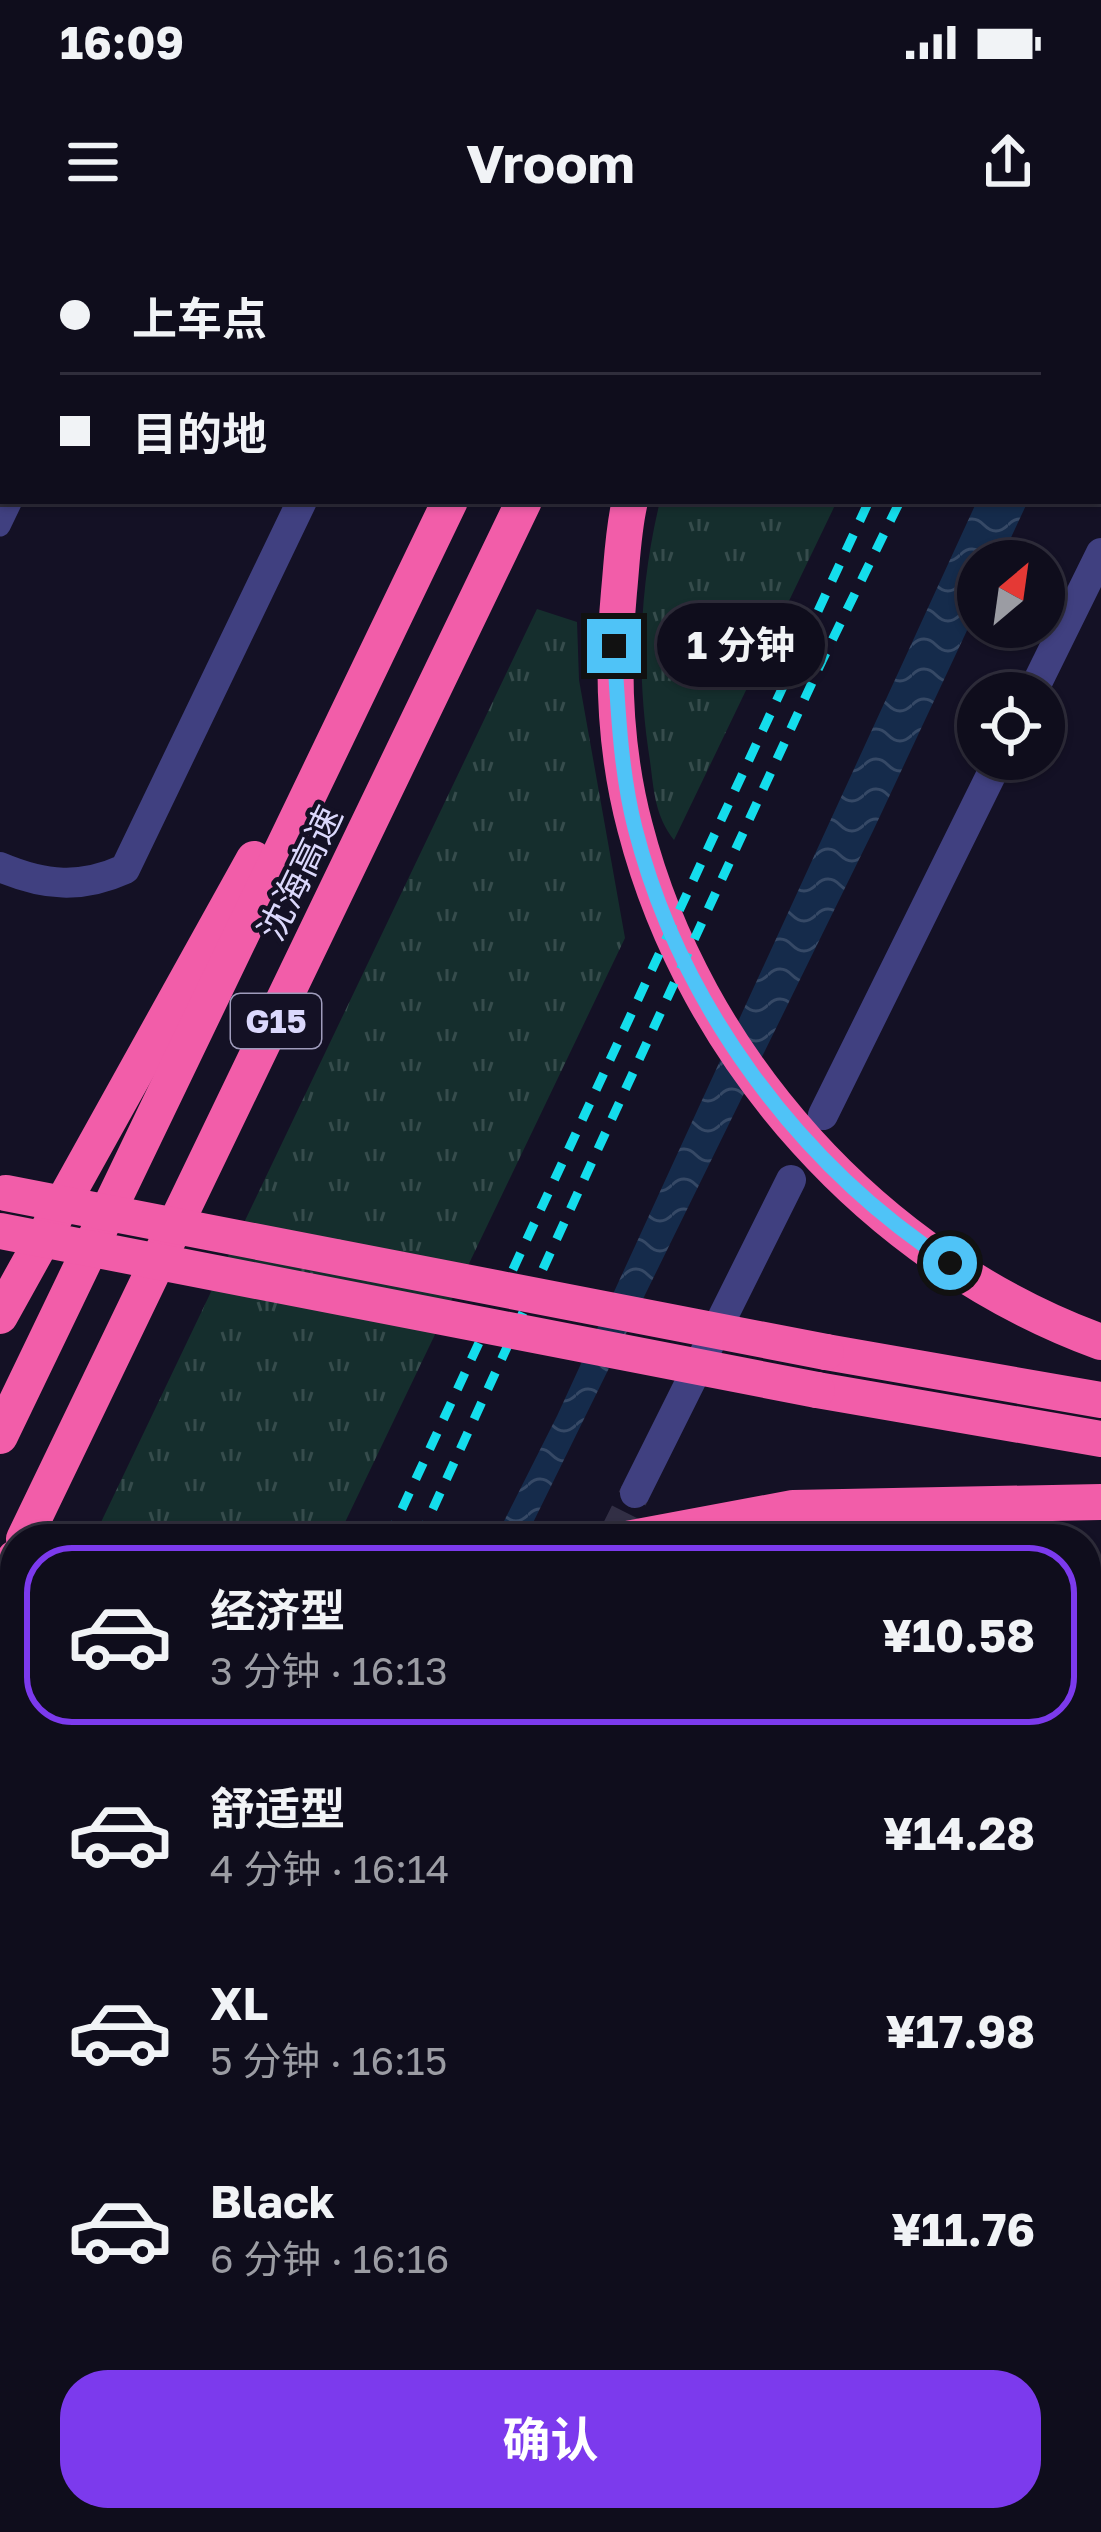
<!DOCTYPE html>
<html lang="zh">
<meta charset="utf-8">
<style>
:root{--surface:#0f0d1c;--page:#181625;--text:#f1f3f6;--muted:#9b9ca3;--line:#2f2d3b;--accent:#7c3aed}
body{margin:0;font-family:"Golos Text","Noto Sans SC",sans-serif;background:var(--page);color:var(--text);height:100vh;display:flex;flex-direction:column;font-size:45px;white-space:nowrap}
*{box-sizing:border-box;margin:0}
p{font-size:39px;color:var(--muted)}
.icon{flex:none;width:66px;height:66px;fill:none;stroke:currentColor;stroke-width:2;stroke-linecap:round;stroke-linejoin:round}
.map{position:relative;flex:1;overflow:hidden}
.details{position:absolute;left:0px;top:1284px;width:1101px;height:1008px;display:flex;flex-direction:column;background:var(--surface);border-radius:48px 48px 0 0;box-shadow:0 3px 9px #0004,0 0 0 3px var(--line)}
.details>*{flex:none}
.guide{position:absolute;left:0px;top:0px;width:1101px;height:264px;box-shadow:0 3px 9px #0004,0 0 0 3px var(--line);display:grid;align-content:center;height:264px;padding:0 60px;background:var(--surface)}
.needle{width:78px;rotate:29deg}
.controls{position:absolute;left:957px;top:300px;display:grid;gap:24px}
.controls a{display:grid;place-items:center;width:108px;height:108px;border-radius:50%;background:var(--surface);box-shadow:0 3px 9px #0004,0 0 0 3px var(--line);font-size:60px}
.end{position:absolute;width:54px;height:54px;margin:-27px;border:15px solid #4fc3f7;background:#111;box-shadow:0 0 0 6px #111}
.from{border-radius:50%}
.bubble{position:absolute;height:84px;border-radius:42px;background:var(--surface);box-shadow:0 3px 9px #0004,0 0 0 3px var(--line);font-size:39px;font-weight:700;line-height:84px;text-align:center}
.guide b{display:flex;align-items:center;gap:42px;height:114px;font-size:45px}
.guide b+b{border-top:3px solid var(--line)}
.guide i{width:30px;height:30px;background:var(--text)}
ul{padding:21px 0 0;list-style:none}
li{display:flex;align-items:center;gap:36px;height:180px;margin:0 24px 18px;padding:0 36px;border:6px solid transparent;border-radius:48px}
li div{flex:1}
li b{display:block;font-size:45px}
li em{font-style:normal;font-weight:700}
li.active{border-color:var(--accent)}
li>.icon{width:108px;height:108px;stroke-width:1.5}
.button{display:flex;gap:24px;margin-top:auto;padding:24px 60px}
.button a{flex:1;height:138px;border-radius:48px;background:var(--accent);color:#fff;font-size:48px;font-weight:700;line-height:138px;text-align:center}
.status{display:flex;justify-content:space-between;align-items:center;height:84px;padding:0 60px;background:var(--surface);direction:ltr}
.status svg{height:33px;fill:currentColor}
header{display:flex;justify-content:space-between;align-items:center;height:156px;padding:0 60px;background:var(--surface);font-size:54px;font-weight:700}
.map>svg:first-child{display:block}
.grass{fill:url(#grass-tufts)}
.water{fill:url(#water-waves)}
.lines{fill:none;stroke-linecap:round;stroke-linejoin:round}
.street-tunnel{stroke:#322f45;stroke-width:30;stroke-dasharray:30 15;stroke-linecap:butt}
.lane{stroke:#404080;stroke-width:21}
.street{stroke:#404080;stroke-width:30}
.highway{stroke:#f25da9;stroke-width:36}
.rail{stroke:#14ddec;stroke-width:9;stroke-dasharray:18 15;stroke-linecap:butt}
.highway-bridge{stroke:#f25da9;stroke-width:36}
.route{stroke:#4fc3f7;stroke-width:15}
.labels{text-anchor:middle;stroke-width:9;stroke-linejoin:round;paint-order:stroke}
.shield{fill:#141125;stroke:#9f9cbc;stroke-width:3}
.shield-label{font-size:33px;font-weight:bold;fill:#dbd8fc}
.street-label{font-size:36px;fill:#dbd8fc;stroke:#141125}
</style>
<div class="status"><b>16:09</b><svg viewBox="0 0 49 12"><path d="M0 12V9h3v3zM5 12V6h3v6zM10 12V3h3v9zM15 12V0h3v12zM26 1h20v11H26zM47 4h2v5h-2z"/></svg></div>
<header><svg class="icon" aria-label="menu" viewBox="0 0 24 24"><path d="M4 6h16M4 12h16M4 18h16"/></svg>Vroom<svg class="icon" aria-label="share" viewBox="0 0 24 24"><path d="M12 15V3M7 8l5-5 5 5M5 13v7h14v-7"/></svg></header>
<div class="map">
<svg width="1101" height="2292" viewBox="0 0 1101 2292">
<defs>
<pattern id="grass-tufts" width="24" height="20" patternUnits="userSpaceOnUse" patternTransform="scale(3)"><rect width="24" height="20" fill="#152e2d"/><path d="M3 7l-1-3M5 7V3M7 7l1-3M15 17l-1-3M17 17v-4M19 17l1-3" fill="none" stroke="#364c4c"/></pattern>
<pattern id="water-waves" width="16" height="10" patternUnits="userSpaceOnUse" patternTransform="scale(3)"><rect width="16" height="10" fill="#152b4b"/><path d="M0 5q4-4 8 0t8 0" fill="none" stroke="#364966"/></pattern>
</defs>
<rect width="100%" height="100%" fill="#141125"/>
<g class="grass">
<path d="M746 0H962L744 3Z"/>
<path d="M660 261H837L674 600C655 576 654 551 650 521 636 432 639 349 660 261Z"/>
<path d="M537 369 577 382 579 440 625 698 337 1299H93Z"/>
<path d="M15 1462V1567L0 1581V1494Z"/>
</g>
<g class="water">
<path d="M977 261H1028L1000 321H978V367L873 591 525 1299H495L557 1176Z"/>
<path d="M15 2249V2277H44L37 2292H0V2279Z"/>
</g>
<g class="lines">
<path class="street-tunnel" d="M612 1299 635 1253"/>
<g class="lane">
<path d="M141 3 143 0"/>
<path d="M0 286 12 261"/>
</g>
<g class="street">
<path d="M762 0 768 3"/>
<path d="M426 3 428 0"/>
<path d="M1098 169 1101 171"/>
<path d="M1032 453 1101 313"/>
<path d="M0 627C45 646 81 649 125 629L302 261"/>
<path d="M823 875 999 519"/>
<path d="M635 1253 791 940"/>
<path d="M126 2292 134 2277"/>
</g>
<g class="highway">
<path d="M575 3 577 0"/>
<path d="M650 3 652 0"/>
<path d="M708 3 709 0"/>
<path d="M630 261C623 290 622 322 619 352 612 429 615 512 635 587 695 819 876 1020 1101 1102"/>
<path d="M0 1076 254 619"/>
<path d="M826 1112 1101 1160"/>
<path d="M817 1150 1101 1199"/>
<path d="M0 1196 450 261"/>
<path d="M24 1299 524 261"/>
<path d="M627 1299 793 1268 1101 1262"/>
<path d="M0 1349 15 1318"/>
<path d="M0 1656 15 1639"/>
</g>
<g class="rail">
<path d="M992 3 994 0"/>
<path d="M1026 3 1027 0"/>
<path d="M388 1299 869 261"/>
<path d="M419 1299 822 421 900 261"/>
<path d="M0 2141 15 2108"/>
<path d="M0 2212 15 2179"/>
</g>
<g class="highway-bridge">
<path d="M6 953 826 1112"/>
<path d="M0 991 817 1150"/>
</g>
</g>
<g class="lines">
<path class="route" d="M614 406C618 466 620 529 635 588 680 764 798 924 950 1023"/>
</g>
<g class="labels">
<rect class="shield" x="231" y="754" width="90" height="54" rx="9"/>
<g class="shield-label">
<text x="276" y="793">G15</text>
</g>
<g class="street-label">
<text transform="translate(300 633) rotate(-64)" y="13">沈海高速</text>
</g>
</g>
</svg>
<div class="controls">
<a><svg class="needle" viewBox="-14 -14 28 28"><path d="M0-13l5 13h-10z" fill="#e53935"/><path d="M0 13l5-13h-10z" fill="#9b9ca3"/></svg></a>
<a><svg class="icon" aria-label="locate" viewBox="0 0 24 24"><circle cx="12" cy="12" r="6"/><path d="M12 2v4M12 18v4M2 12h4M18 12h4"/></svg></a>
</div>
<i class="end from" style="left:950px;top:1023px"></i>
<i class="end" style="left:614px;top:406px"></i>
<div class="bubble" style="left:657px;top:363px;width:168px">1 分钟</div>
<div class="guide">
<b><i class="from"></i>上车点</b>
<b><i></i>目的地</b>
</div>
<section class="details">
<ul>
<li class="active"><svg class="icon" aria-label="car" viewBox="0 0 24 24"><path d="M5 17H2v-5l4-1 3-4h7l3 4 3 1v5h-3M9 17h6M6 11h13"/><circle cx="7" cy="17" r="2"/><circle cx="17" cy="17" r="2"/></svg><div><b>经济型</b><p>3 分钟 · 16:13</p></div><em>¥10.58</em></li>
<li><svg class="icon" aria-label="car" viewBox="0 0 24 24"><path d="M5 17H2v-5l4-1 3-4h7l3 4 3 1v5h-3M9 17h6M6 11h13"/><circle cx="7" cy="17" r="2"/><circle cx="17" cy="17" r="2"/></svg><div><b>舒适型</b><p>4 分钟 · 16:14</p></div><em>¥14.28</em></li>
<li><svg class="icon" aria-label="car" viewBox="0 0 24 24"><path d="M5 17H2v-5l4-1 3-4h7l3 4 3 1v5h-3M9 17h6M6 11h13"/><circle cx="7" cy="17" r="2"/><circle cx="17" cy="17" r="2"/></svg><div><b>XL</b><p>5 分钟 · 16:15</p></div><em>¥17.98</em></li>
<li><svg class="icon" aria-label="car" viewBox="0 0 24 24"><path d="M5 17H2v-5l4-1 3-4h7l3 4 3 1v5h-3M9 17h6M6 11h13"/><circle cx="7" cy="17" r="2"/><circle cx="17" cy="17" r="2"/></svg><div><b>Black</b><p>6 分钟 · 16:16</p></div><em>¥11.76</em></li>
</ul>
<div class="button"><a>确认</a></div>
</section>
</div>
